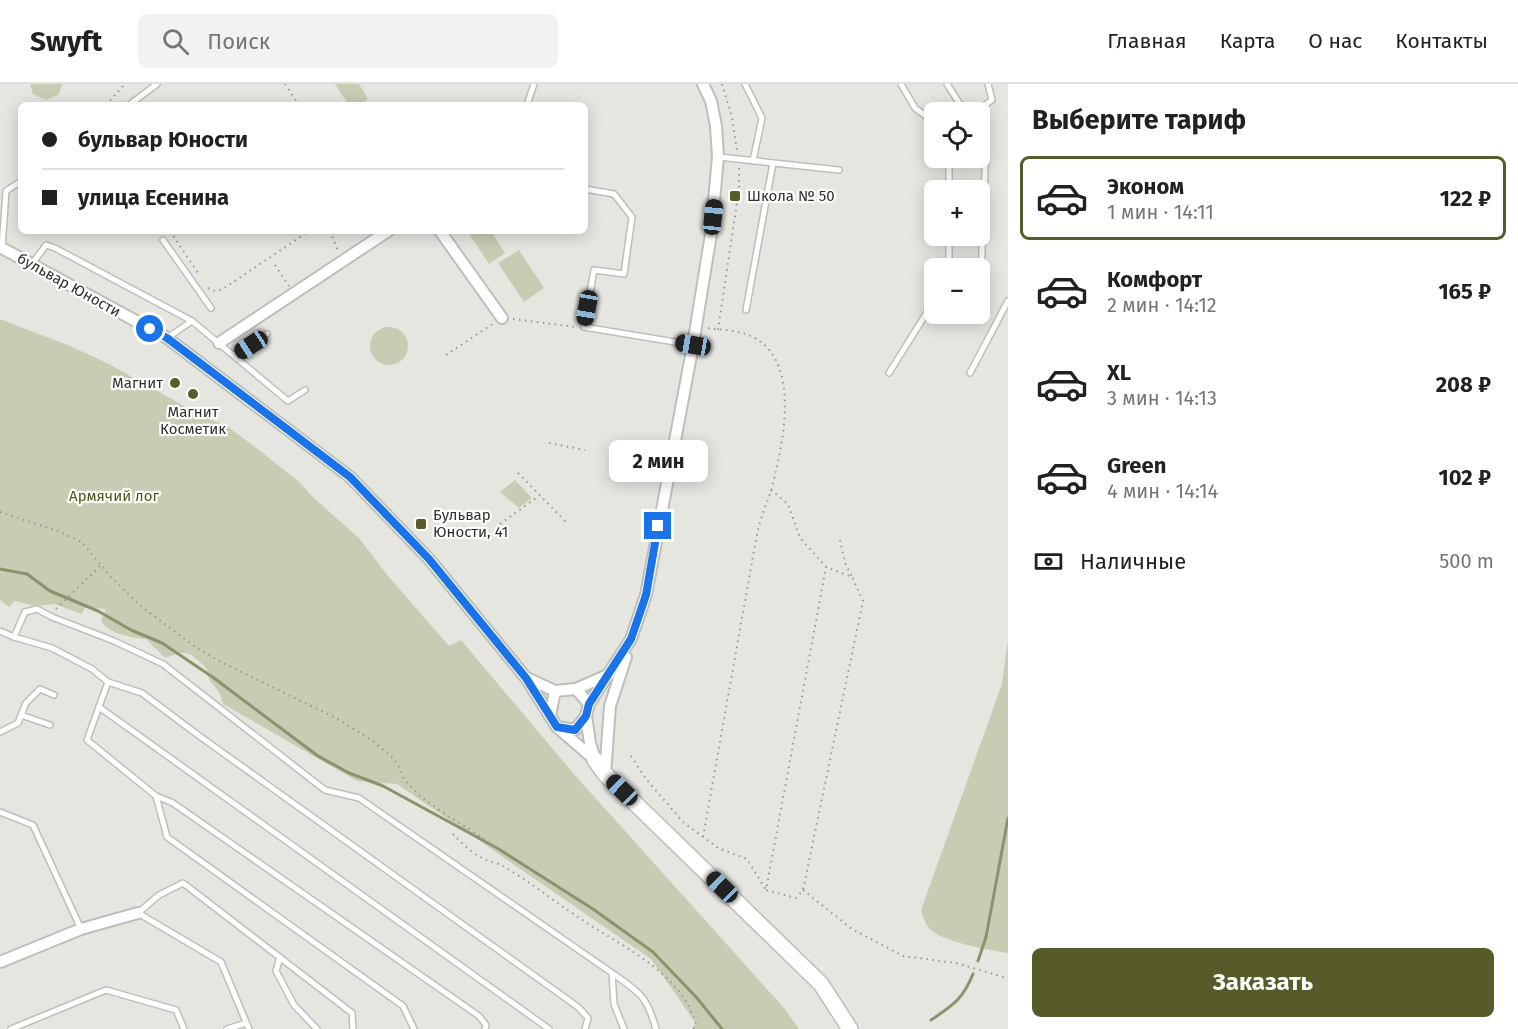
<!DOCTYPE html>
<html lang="ru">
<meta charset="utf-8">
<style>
:root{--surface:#fff;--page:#f2f2f2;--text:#202124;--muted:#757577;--line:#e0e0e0;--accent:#575b29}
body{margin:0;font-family:"Fira Sans",sans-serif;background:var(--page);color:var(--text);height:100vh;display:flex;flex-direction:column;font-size:22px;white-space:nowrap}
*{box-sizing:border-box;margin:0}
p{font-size:20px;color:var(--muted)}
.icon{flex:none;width:33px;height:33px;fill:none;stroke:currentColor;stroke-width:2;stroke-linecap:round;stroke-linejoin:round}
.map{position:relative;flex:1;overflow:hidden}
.side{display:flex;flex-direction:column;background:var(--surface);width:510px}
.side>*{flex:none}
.hud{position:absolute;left:18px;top:18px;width:570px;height:132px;border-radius:9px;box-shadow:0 3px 15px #0003;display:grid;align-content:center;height:132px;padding:0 24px;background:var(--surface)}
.buttons{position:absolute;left:924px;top:18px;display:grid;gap:12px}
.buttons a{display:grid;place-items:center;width:66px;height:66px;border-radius:9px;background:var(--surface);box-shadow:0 3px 15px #0003;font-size:30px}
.end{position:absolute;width:27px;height:27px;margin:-14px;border:8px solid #1a73e8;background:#fff;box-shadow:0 0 0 3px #fff}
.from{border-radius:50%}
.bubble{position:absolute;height:42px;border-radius:9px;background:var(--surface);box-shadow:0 3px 15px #0003;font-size:20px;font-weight:700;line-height:42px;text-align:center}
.car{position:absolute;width:18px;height:36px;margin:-18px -9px;border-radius:8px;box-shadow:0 0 4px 2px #0007;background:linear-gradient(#222 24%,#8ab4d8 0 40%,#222 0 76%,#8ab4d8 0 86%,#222 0)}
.hud b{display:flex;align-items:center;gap:21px;height:57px;font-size:22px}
.hud b+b{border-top:2px solid var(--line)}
.hud i{width:15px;height:15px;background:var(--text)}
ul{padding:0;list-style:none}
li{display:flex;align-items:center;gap:18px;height:84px;margin:0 12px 9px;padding:0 12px;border:3px solid transparent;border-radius:9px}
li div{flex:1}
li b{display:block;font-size:22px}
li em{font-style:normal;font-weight:700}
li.selected{border-color:var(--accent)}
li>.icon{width:54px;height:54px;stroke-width:1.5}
h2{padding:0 24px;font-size:27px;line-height:72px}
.pay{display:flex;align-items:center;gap:15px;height:66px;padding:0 24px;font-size:22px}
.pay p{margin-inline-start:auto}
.button{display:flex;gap:12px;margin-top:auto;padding:12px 24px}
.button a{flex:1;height:69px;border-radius:9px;background:var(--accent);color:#fff;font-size:24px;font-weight:700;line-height:69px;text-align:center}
header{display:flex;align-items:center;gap:36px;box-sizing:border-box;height:84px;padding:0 30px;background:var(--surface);border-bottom:2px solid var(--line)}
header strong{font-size:28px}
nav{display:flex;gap:33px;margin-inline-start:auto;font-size:21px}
.search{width:420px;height:54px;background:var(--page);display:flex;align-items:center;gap:15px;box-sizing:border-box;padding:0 21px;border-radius:9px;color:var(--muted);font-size:22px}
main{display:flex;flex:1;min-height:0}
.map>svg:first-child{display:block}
.green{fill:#c9ccb3}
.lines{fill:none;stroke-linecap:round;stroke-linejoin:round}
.stream{stroke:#8e926b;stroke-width:3}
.lane-casing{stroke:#bebfb9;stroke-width:8}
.street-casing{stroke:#bebfb9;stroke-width:14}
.secondary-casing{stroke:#bebfb9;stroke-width:18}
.path{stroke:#969792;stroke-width:2;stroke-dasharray:1.5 4.5;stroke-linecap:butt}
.lane{stroke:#fff;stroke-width:5}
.street{stroke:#fff;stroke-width:10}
.secondary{stroke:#fff;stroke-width:15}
.route{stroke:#1a73e8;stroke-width:8}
.poi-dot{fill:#575b29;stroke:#fffffe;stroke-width:2}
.labels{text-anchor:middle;stroke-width:4.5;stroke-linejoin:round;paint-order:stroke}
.poi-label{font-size:15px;fill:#30312e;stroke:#fffffe;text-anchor:start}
.street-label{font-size:15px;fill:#30312e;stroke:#fffffe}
.park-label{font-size:15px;fill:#515515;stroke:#fffffe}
</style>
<header>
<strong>Swyft</strong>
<div class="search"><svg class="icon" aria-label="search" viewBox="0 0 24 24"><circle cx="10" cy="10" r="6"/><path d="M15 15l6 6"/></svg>Поиск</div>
<nav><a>Главная</a><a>Карта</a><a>О нас</a><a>Контакты</a></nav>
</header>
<main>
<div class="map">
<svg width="1008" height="945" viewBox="0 0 1008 945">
<rect width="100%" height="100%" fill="#e5e6e0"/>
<g class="green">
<path d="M30 0H63L58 11 46 16 33 10Z"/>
<path d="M335 0H359L368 15 360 21H349Z"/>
<path d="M467 147H491L505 169 489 180Z"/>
<path d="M519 166 544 204 524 218 498 179Z"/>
<path d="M0 235 70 262 109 280 202 332 227 342 251 360 298 397 315 415 359 454 388 492 449 562 461 556 573 689 784 924 799 945H694L695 938 651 875 397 700 357 697 223 620C220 601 208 603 207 585 190 568 188 565 165 574L146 555C132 554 109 550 101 537L106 525 85 523 82 530 55 520 35 522 15 517 9 523 0 516Z"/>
<circle cx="389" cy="262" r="19"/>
<path d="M515 396 532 414 519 424 500 408Z"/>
<path d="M1008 556V869C990 866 939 858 928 843 925 839 923 831 921 826L1002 600Z"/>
</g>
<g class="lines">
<g class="stream">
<path d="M0 485 27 490 50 507 98 527 131 546 162 559 214 594 318 672 349 689 383 702 497 764 593 825 653 868 697 914 722 945"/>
<path d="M978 877 986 853 1008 734"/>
<path d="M931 936C953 921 963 915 973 890"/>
</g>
<defs>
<g id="lane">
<path d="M745 0 762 34 753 77"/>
<path d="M901 0 915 24 934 38"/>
<path d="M947 0 965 28"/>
<path d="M129 21 157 0"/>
<path d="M527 21 534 0"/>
<path d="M975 28 992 16 988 0"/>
<path d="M980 41 982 43 986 58 981 193 980 198"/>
<path d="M719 73 839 86"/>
<path d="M585 105 614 110 632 133 624 190 594 186 584 243 693 261"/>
<path d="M949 106V74"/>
<path d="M163 156 211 224"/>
<path d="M2 164 6 107 21 97"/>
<path d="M32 180 46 161 55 164 192 237 288 317 305 306"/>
<path d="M949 184V152"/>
<path d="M746 226 773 79"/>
<path d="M962 234 964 230"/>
<path d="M167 254 192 237"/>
<path d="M234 271 267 250"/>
<path d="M889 289 934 217"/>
<path d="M970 289 1008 217"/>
<path d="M0 547 14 553"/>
<path d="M108 598 87 656 156 712 167 753 403 922 414 945"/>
<path d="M99 623 549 945"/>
<path d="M21 631 50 641"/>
<path d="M0 648 18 639 26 619 40 605 54 611"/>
<path d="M156 712 173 719 206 742 479 932 486 941 485 945"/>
<path d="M0 728 33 741 81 845"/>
<path d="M280 873 276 887 294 921 317 945"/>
<path d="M612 889C639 908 647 912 656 945"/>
<path d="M11 945 106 906 176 926 184 945"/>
<path d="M227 945 246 939"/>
<path d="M249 945 221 878 138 829 159 811 183 799 352 929 353 945"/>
<path d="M585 945 588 934 578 923 198 651 142 609 108 598 92 585 52 564 14 553 25 528 37 525 52 533 114 557 163 580 325 706 359 714 612 889 614 920 624 945"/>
</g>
<g id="street">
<path d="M440 147 502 234"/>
<path d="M0 163 167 254 350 393 429 475 526 594 550 632"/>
<path d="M219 259 388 147"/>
<path d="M527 594 555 607"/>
<path d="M576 605 589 620 586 632 575 646 557 643 550 632 555 607Z"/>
<path d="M576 605 610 590"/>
<path d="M589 620 631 555 646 511 693 261 711 150 718 73 716 42 711 17 703 0"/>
<path d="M586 632 590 659 595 675"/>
<path d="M557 643 595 676"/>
<path d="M605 690 610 622 626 573"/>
<path d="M0 878 81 845 138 829"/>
</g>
<path id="secondary" d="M595 676 605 690 821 900 850 945"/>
</defs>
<use href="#lane" class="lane-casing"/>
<use href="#street" class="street-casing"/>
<use href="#secondary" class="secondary-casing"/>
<g class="path">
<path d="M285 0 299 21"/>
<path d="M722 0 732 33 737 67"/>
<path d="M106 21 125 0"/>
<path d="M170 147 200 192"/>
<path d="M330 147 338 167"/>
<path d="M275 181 289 202"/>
<path d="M208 204 215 207 223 205 309 147"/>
<path d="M513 235 576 243"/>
<path d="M718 246 739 105V82"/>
<path d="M446 271 494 239"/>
<path d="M549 359 585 366"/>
<path d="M518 389 568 440"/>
<path d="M771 406 788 420 800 454 826 483 766 806 796 814 803 806 863 517 852 493 826 483"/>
<path d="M0 428 58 447 82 458 109 491 138 520 197 564 221 578 336 634 373 657 394 675 399 683 404 695 420 712 449 733 471 746 497 764"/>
<path d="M500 440 539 412"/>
<path d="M840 456 845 479 852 493"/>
<path d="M56 525 101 481"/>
<path d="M631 672 646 695 684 739 718 764 747 775 766 806"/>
<path d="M453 750C462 760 473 770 486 776 491 778 498 779 503 782 532 799 559 821 587 839 627 865 683 891 696 941L693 945"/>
<path d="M703 753 752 478C754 466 756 454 759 442 762 430 767 419 771 407 782 364 803 279 753 253 739 246 722 246 707 244"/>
<path d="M803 806 852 845 903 872 956 879 1003 893 1008 892"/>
</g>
<use href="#lane" class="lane"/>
<use href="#street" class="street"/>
<use href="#secondary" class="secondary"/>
</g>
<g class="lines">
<path class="route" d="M150 245 167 254 350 393 429 475 526 594 557 643 575 646 586 632 589 620 631 555 646 511 658 442"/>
</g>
<g class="poi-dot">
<rect x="729" y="106" width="12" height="12" rx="3"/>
<circle cx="175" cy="299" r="6"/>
<circle cx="193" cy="310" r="6"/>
<rect x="415" y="434" width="12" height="12" rx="3"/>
</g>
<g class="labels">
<g class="poi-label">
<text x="747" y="117">Школа № 50</text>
<text x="163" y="304" text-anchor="end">Магнит</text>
<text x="193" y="333" text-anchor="middle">Магнит<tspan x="193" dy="17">Косметик</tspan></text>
<text x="433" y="436">Бульвар<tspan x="433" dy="17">Юности, 41</tspan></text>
</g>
<g class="street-label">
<text transform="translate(69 201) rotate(29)" y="5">бульвар Юности</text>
</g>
<g class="park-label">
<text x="114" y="417">Армячий лог</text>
</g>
</g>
</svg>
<div class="buttons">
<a><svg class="icon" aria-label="locate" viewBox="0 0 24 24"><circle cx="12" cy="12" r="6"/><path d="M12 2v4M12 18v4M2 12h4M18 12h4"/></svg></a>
<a>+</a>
<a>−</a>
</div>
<i class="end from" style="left:150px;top:245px"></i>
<i class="end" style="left:658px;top:442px"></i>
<div class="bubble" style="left:609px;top:356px;width:99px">2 мин</div>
<i class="car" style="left:713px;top:133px;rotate:6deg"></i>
<i class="car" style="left:587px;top:224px;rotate:190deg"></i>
<i class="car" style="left:251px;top:261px;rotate:237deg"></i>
<i class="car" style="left:693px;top:261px;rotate:280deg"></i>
<i class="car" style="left:622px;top:706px;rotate:314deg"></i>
<i class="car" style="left:722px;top:803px;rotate:314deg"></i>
<div class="hud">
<b><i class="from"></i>бульвар Юности</b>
<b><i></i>улица Есенина</b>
</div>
</div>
<section class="side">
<h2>Выберите тариф</h2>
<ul>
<li class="selected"><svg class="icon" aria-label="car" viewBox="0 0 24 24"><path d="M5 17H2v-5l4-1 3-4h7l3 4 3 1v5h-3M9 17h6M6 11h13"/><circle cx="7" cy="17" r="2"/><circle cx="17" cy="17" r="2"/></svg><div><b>Эконом</b><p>1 мин · 14:11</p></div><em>122 ₽</em></li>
<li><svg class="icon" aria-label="car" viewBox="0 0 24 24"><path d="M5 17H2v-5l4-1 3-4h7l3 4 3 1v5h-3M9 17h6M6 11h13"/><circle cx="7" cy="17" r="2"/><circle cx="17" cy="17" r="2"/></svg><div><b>Комфорт</b><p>2 мин · 14:12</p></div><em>165 ₽</em></li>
<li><svg class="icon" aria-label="car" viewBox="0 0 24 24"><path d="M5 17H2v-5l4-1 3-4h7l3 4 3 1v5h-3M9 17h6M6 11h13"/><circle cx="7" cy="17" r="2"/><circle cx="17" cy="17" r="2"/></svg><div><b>XL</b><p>3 мин · 14:13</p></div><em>208 ₽</em></li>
<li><svg class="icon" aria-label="car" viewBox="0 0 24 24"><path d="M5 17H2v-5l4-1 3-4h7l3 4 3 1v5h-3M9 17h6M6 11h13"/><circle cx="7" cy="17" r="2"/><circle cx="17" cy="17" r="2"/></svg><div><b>Green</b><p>4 мин · 14:14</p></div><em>102 ₽</em></li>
</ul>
<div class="pay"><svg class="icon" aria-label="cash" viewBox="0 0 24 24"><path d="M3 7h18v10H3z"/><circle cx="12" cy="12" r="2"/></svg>Наличные<p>500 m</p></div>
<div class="button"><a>Заказать</a></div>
</section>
</main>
